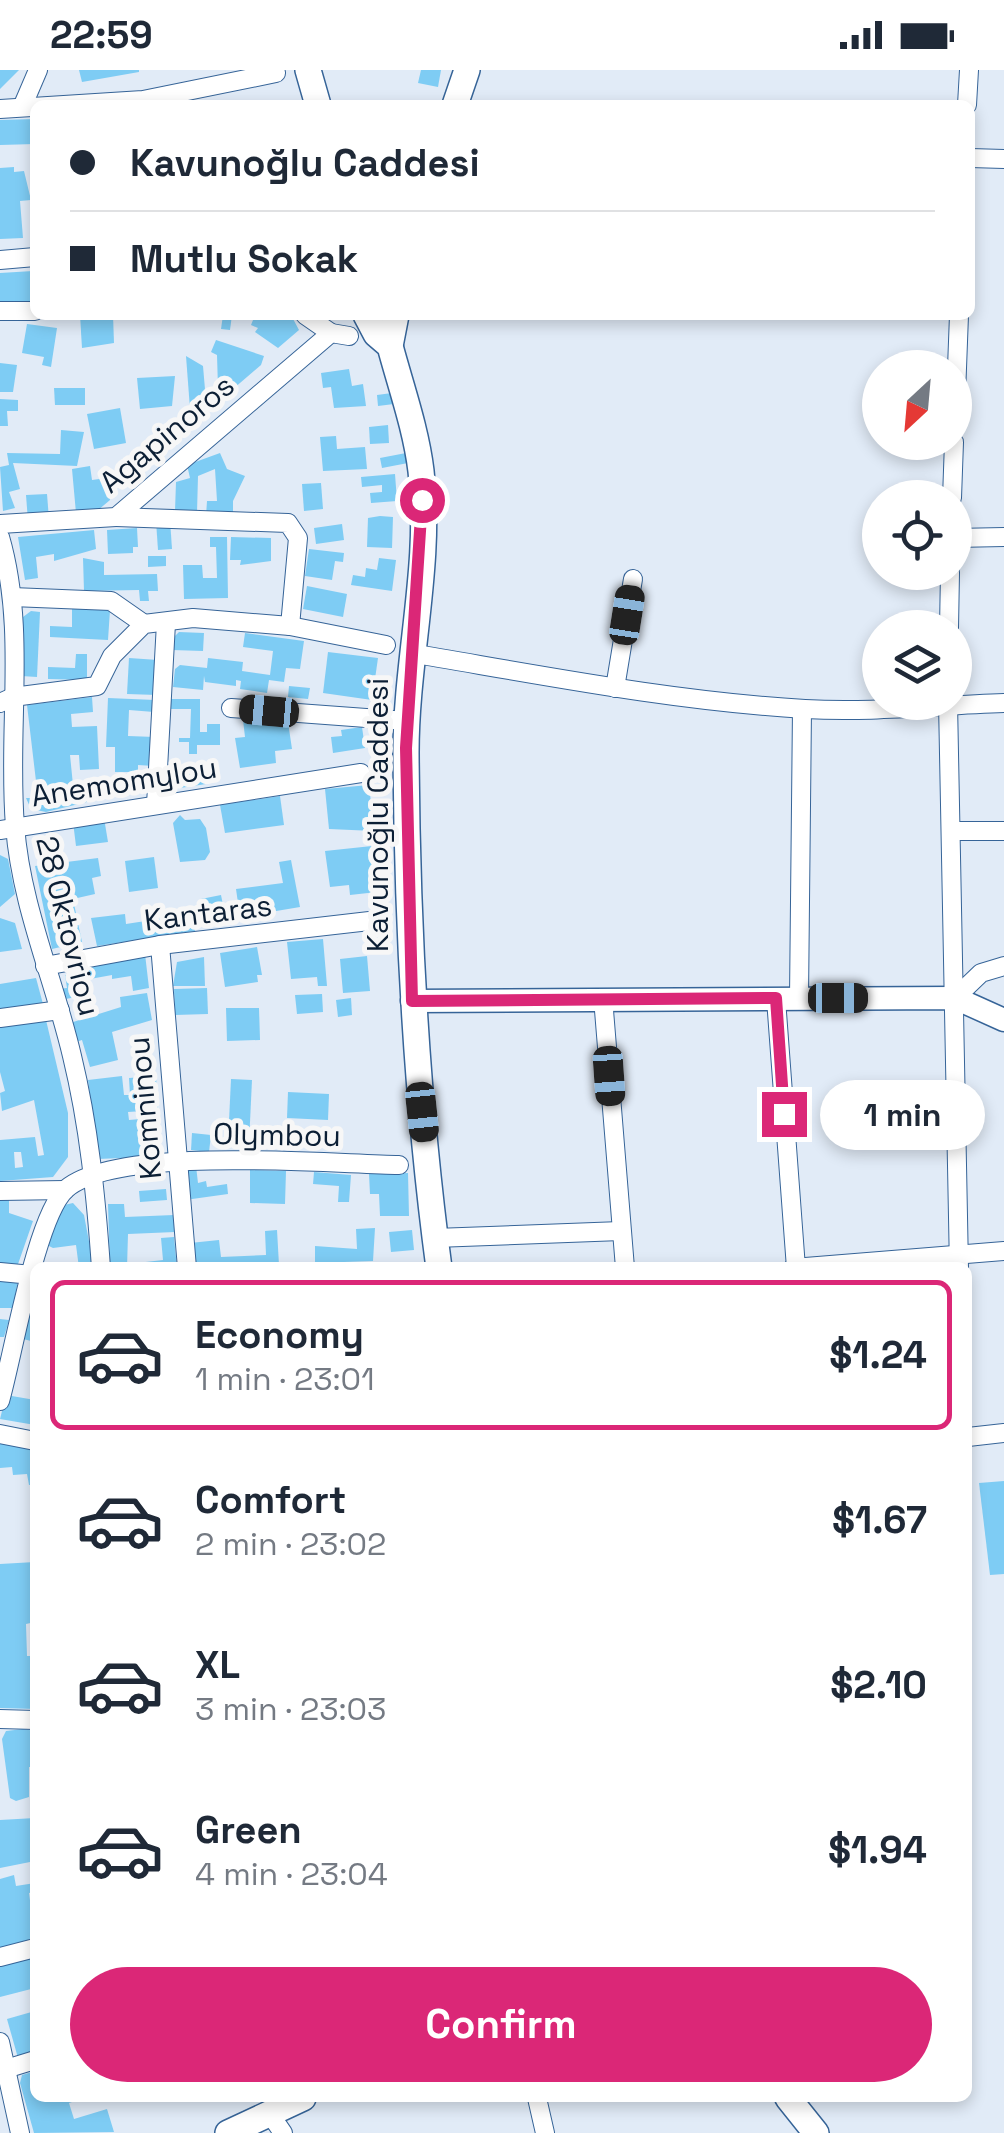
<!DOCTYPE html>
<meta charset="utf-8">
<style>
:root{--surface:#fff;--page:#f6f6f7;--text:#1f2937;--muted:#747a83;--line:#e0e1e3;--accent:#db2777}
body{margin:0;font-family:"Space Grotesk",sans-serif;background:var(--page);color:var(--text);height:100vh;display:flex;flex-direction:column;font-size:38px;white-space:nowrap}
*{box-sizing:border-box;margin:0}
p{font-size:32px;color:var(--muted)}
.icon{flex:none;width:55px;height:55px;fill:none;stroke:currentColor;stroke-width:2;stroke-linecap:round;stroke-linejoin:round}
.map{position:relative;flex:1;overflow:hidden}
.details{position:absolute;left:30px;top:1192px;width:942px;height:840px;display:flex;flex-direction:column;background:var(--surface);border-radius:15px;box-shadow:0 5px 15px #0003}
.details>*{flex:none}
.banner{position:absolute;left:30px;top:30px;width:945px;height:220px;border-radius:15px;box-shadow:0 5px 15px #0003;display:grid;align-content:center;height:220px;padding:0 40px;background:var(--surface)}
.needle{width:65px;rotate:206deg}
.tools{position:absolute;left:862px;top:280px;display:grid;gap:20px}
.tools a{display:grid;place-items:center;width:110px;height:110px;border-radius:50%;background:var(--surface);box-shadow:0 5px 15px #0003;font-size:50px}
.end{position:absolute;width:45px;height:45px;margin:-22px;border:12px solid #db2777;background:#fff;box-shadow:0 0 0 5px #fff}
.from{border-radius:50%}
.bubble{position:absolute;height:70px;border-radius:35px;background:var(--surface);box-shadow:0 5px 15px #0003;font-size:32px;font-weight:700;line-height:70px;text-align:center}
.car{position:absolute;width:30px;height:60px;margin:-30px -15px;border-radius:12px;box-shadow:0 0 8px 2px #0007;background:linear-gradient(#222 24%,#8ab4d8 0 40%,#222 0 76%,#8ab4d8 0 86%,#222 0)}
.banner b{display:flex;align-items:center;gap:35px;height:95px;font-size:38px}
.banner b+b{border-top:2px solid var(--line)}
.banner i{width:25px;height:25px;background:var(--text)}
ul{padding:18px 0 0;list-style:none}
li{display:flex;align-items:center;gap:30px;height:150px;margin:0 20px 15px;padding:0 20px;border:5px solid transparent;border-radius:15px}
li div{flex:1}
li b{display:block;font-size:38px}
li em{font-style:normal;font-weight:700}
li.current{border-color:var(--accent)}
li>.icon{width:90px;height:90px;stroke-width:1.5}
.button{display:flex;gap:20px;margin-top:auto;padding:20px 40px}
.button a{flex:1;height:115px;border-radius:60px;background:var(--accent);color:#fff;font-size:40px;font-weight:700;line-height:115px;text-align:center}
.status{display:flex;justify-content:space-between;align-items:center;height:70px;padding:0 50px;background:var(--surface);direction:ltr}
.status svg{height:28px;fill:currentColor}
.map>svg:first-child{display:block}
.building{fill:#7eccf4;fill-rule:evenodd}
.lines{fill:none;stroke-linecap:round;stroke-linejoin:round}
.minor-casing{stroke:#366498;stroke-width:20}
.tertiary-casing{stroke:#366498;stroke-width:25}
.secondary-casing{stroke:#366498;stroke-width:28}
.minor{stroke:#fff;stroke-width:18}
.tertiary{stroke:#fff;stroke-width:22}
.secondary{stroke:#fff;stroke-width:25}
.route{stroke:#db2777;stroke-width:12}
.labels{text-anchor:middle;stroke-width:10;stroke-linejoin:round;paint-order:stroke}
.street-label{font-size:30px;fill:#0c1f35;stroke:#f7f7f7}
</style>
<div class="status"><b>22:59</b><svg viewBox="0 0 49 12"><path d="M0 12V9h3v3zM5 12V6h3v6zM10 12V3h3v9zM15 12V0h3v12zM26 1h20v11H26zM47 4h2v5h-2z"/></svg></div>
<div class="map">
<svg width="1004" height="2063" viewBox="0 0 1004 2063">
<rect width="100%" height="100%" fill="#e1ebf7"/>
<g class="building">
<path d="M0 0H19L0 19Z"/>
<path d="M79 0H139V2L82 12Z"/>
<path d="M421 0H441L438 17 418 13Z"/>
<path d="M35 49V74L0 75V50Z"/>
<path d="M14 97V102L24 101 31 130 20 131 23 168 0 169V98Z"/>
<path d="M33 201 35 232 0 234V203Z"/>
<path d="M80 245H113L114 273 82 278Z"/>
<path d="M223 245H232L230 260 221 259Z"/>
<path d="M255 245H291L299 260 278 278 255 262 258 258 251 255Z"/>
<path d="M27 254 57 258 51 297 42 295 44 287 22 283Z"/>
<path d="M216 270 264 286 261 295 226 325 218 318 217 285 211 282Z"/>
<path d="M186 286 203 296 207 343 197 352H191Z"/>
<path d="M0 293 17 295 13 322H0Z"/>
<path d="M349 299 352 316 363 314 366 336 334 338 331 317 323 318 321 303Z"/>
<path d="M175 306 172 336 140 339 137 308Z"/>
<path d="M54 318H85V335H55Z"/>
<path d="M392 323 394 334 378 336 377 325Z"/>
<path d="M0 329 18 330V341H7L8 356H0Z"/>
<path d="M120 338 126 373 94 379 87 344Z"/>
<path d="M388 355 389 373 370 374 369 357Z"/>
<path d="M61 360 84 362 77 396 13 393 20 419 9 422 15 438 3 441 0 397 9 395 7 383 60 384Z"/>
<path d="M336 366 337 379 365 377 367 399 323 401 320 367Z"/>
<path d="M220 383 227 399 245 406 233 431V446H206L207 431H217L215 399 198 406 197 443 175 441 176 412 190 408 187 395Z"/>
<path d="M406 383 408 393 382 398 380 388Z"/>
<path d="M90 396 92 410 107 408 110 430 97 441 76 443 72 399Z"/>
<path d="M395 404 397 431 371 433 370 423 382 422V415L362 417 361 407Z"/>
<path d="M321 413 323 439 304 441 302 414Z"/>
<path d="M47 424 49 449 28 451 26 425Z"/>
<path d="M380 446 393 447 392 478 367 477 368 448Z"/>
<path d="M170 450 172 479 158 480 156 451Z"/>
<path d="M342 454 344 470 316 474 314 458Z"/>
<path d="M137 458 138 477H133V483L108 484 107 460Z"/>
<path d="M94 460 96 479 54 491V484L36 487 38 508 25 510 18 467Z"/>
<path d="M210 467H227L228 528 184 529 183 495H202L203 508H217L216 477H210Z"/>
<path d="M231 467 271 468V491L240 495 241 490H230Z"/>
<path d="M309 479 344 483 343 492 335 491 332 510 305 506Z"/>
<path d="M148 486H166V496L148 497Z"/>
<path d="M83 488 104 492V505L157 504 158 521H148L149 531H140L139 520 84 521Z"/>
<path d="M379 488 396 490 392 521 351 515 353 505 365 507 366 498 377 500Z"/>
<path d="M307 516 347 524 343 547 303 539Z"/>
<path d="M72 538 110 540 108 570 50 567V556L72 557Z"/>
<path d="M31 541 40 542 37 607 21 606 23 547Z"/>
<path d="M179 562 204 563 203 581 172 580 173 568Z"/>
<path d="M245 563 304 571 300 599 286 598 284 612 269 610 267 623 240 619 241 611 236 610V616L205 612 204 606 203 620 173 617 175 599 180 595 207 598 208 588 243 592 242 601 270 605 273 581 243 577Z"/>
<path d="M328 582 378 588 372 630 323 623Z"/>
<path d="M76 584H87V610L48 609V597L75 598Z"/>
<path d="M129 588 158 590 157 625 127 624Z"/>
<path d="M289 616 310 618 308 629 288 627Z"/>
<path d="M92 627 93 642 71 644 72 657 97 656 99 699 80 700 79 685H70L73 715H77L78 721 100 720 95 730 46 742 31 739 26 728H38L27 635Z"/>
<path d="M108 628 155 630 154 642 129 640 128 666 155 667 154 696 138 695V702H115V677H106Z"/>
<path d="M168 629H200V662H207V654H220V675H197V684H189V672H179V668H190L191 639H168Z"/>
<path d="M264 647 265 655 288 652 292 679 275 681 276 693 240 698 235 668 245 667 243 650Z"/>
<path d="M362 657 365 678 333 683 331 667 342 666 341 660Z"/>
<path d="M204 695 206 714 167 720 171 697Z"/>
<path d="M369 715 374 761 329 759 325 719Z"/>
<path d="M280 726 284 755 225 763 220 735Z"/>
<path d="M180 745 185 750 200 749 206 758 210 782 205 790 180 792 173 753Z"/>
<path d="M104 748 108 772 76 776 73 752Z"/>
<path d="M372 776 377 822 350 825 349 815 330 817 325 781Z"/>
<path d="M0 785 8 789 15 824 0 837Z"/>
<path d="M154 787 158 818 129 822 125 791Z"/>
<path d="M98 788 101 806 92 808 95 824 73 829 82 872 52 879 35 796Z"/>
<path d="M291 790 300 837 240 847 236 819 283 813 279 792Z"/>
<path d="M221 825 225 845 221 851 206 854 201 829Z"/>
<path d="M125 844 126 854 191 844 195 861 97 876 91 848Z"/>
<path d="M0 848 15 853 22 879 0 882Z"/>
<path d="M323 869 327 916H318L317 907 291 909 287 872Z"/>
<path d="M257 877 262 905H257L258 912 225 917 220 883Z"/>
<path d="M145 884 149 918 133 921 131 906 112 909V905L79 911 82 926 60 930 58 919 67 918 65 905 78 903 77 896Z"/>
<path d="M367 886 370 921 343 923 340 889Z"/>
<path d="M204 887 205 916H173L177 892Z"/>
<path d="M36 908 43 934 0 939V914Z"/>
<path d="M207 918 208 944 175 945 174 919Z"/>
<path d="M147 923 152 950 112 962 118 990 90 997 82 970 76 972 70 953 121 937 120 927Z"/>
<path d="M322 924 323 942 297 944 295 925Z"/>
<path d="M351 928 352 945 338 947 336 930Z"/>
<path d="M226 938H259L260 970 227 971Z"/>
<path d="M46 950 68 1043V1087L53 1107 0 1111V1070L35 1067 38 1086 44 1085 34 1030 2 1041 0 1023 5 1021 0 1002V956ZM14 1082H21L23 1097 15 1098Z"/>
<path d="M122 1006 124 1025H130L129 1008 156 1006 158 1040 128 1042 129 1050 152 1048 154 1080 145 1087 98 1089 88 1010Z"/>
<path d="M231 1009 252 1010 249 1073 228 1072Z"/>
<path d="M288 1022 329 1024 328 1050 287 1048Z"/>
<path d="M192 1063 211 1065 209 1082 191 1080Z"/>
<path d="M196 1096 198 1113 206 1111 207 1117 227 1114 228 1124 185 1130 181 1098Z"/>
<path d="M250 1100 286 1101 285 1134 250 1133Z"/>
<path d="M314 1102 351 1105 349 1132H338L339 1116 313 1114Z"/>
<path d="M408 1103 409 1146H380L379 1124H370L369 1104Z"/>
<path d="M166 1119 167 1130 140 1132 139 1121Z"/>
<path d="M0 1128H9V1143L33 1151 17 1197 0 1194Z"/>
<path d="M73 1133 84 1145 94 1198H79L76 1175 53 1178 45 1174 64 1135Z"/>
<path d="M108 1134H124L125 1147 174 1145 175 1162 128 1164 127 1198H110Z"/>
<path d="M375 1158 373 1191 315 1193V1176L357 1179 356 1159Z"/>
<path d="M277 1160 279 1195 193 1198 190 1173 219 1170 221 1187 266 1185 265 1161Z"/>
<path d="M412 1160 414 1180 391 1182 389 1162Z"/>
<path d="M174 1167 177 1198H138L137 1193 163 1190 161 1168Z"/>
<path d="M0 1208 18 1210 13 1238H0Z"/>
<path d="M34 1226H35V1272L23 1269Z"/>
<path d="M0 1249 9 1250 4 1267H0Z"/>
<path d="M6 1325 35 1330V1355L0 1349Z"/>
<path d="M0 1373 35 1378V1415H29L27 1404 13 1405 12 1397 0 1398Z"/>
<path d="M1004 1411V1504L990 1505 979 1413Z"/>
<path d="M35 1492V1552L26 1554 27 1586H35V1639L0 1638V1494Z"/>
<path d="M23 1659 35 1661V1697H29V1727L16 1731 10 1728 2 1669 6 1661Z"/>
<path d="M35 1748V1791L0 1798V1750Z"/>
<path d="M14 1805 16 1816 35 1813V1822L29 1823 35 1868 0 1878V1809Z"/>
<path d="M35 1885V1918L0 1927V1894Z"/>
<path d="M35 1941V1983L18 1988 7 1949Z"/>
<path d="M35 2001V2028H84L69 2033 74 2049 107 2039 114 2062 34 2063 20 2013 22 2005Z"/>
</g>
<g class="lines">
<defs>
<g id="minor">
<path d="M23 35 38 0"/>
<path d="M967 35 969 0"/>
<path d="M0 39 143 30 276 3"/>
<path d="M970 88 1004 89"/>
<path d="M0 190 35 187"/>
<path d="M0 241H35"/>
<path d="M305 245 331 263"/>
<path d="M955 351 959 245"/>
<path d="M952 428 954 372"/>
<path d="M116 447 288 453 298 468 290 556"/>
<path d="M0 454 116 447 331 263 349 266"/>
<path d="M0 467C27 560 7 660 15 756 21 836 54 909 72 986 89 1056 96 1126 101 1198"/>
<path d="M955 468 1004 467"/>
<path d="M12 527 111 531 144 554"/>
<path d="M949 558 950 502"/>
<path d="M410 583C541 605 672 631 805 639 872 643 937 635 1004 633"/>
<path d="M615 618 633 509"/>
<path d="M948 632 959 1198"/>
<path d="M0 633 13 627 97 616 112 586 144 554 193 548 290 556 386 575"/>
<path d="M231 638 407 651"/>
<path d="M156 735 166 553"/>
<path d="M0 760 361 703"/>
<path d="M954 761H1004"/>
<path d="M160 875 187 1198"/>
<path d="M45 896 160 875 378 850"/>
<path d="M603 928 625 1198"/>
<path d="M799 928 802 639"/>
<path d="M955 928 981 903 1004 896"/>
<path d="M776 929 796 1198"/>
<path d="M0 948 60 940"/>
<path d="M0 1121 65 1120"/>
<path d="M435 1168 621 1161"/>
<path d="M793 1198 1004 1181"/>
<path d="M0 1202 32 1205"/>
<path d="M0 1331C13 1286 36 1146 66 1119 117 1075 328 1094 399 1095"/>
<path d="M0 1364 35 1371"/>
<path d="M968 1367 1004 1363"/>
<path d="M0 1649 35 1650"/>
<path d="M0 1887 35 1878"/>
<path d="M0 1972 20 2063"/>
<path d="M9 1998 35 1990"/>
<path d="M537 2028 545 2063"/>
<path d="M270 2044 283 2063"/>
</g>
<path id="tertiary" d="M412 931 955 928 1004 950"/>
<g id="secondary">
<path d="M308 0 318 35"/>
<path d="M455 35 467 0"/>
<path d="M366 245 376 264 390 276C401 317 416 359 421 401 432 493 406 589 406 682 407 855 416 1026 439 1198"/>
<path d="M390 276 396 245"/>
<path d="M788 2028 816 2063"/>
<path d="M228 2063 303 2028"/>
</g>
</defs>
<use href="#minor" class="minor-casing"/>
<use href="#tertiary" class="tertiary-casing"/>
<use href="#secondary" class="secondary-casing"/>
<use href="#minor" class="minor"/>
<use href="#tertiary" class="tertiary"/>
<use href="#secondary" class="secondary"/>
</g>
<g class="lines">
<path class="route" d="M422 430 406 678 412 931 776 928 784 1044"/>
</g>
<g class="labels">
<g class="street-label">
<text transform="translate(167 364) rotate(-40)" y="10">Agapinoros</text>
<text transform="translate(124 712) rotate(-9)" y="10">Anemomylou</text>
<text transform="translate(378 745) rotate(-90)" y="10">Kavunoğlu Caddesi</text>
<text transform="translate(208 843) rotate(-7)" y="10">Kantaras</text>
<text transform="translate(68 856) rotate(76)" y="10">28 Oktovriou</text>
<text transform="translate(145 1038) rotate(-95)" y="10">Komninou</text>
<text transform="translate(277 1065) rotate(1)" y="10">Olymbou</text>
</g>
</g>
</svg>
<div class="tools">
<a><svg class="needle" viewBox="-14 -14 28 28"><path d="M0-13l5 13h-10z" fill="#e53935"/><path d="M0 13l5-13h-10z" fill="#747a83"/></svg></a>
<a><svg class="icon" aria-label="locate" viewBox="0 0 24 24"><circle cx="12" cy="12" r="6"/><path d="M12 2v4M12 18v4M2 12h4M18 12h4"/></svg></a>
<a><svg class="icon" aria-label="layers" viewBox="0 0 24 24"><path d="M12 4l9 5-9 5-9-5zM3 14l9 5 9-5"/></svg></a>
</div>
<i class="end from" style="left:422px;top:430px"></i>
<i class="end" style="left:784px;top:1044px"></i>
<div class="bubble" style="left:820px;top:1010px;width:165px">1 min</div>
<i class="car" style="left:627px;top:545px;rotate:9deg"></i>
<i class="car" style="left:269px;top:641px;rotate:275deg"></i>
<i class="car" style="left:838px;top:928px;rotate:90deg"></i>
<i class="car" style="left:609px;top:1006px;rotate:176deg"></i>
<i class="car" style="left:422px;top:1042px;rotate:174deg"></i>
<div class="banner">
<b><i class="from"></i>Kavunoğlu Caddesi</b>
<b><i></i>Mutlu Sokak</b>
</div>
<section class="details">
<ul>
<li class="current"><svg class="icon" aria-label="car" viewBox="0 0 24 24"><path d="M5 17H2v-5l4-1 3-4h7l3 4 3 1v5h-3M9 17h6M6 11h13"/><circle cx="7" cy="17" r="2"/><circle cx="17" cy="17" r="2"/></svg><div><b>Economy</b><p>1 min · 23:01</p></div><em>$1.24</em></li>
<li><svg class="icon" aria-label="car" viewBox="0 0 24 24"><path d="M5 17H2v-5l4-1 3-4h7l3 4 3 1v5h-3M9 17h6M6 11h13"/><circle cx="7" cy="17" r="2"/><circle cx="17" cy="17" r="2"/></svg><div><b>Comfort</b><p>2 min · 23:02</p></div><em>$1.67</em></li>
<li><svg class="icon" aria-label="car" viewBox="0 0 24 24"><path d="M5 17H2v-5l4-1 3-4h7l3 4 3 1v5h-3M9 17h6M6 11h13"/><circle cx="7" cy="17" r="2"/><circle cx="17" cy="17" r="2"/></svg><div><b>XL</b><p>3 min · 23:03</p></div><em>$2.10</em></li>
<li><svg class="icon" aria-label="car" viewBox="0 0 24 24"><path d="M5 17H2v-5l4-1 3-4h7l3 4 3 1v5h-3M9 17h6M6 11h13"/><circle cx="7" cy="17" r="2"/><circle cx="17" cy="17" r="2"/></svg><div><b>Green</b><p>4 min · 23:04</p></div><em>$1.94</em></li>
</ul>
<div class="button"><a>Confirm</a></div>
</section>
</div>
